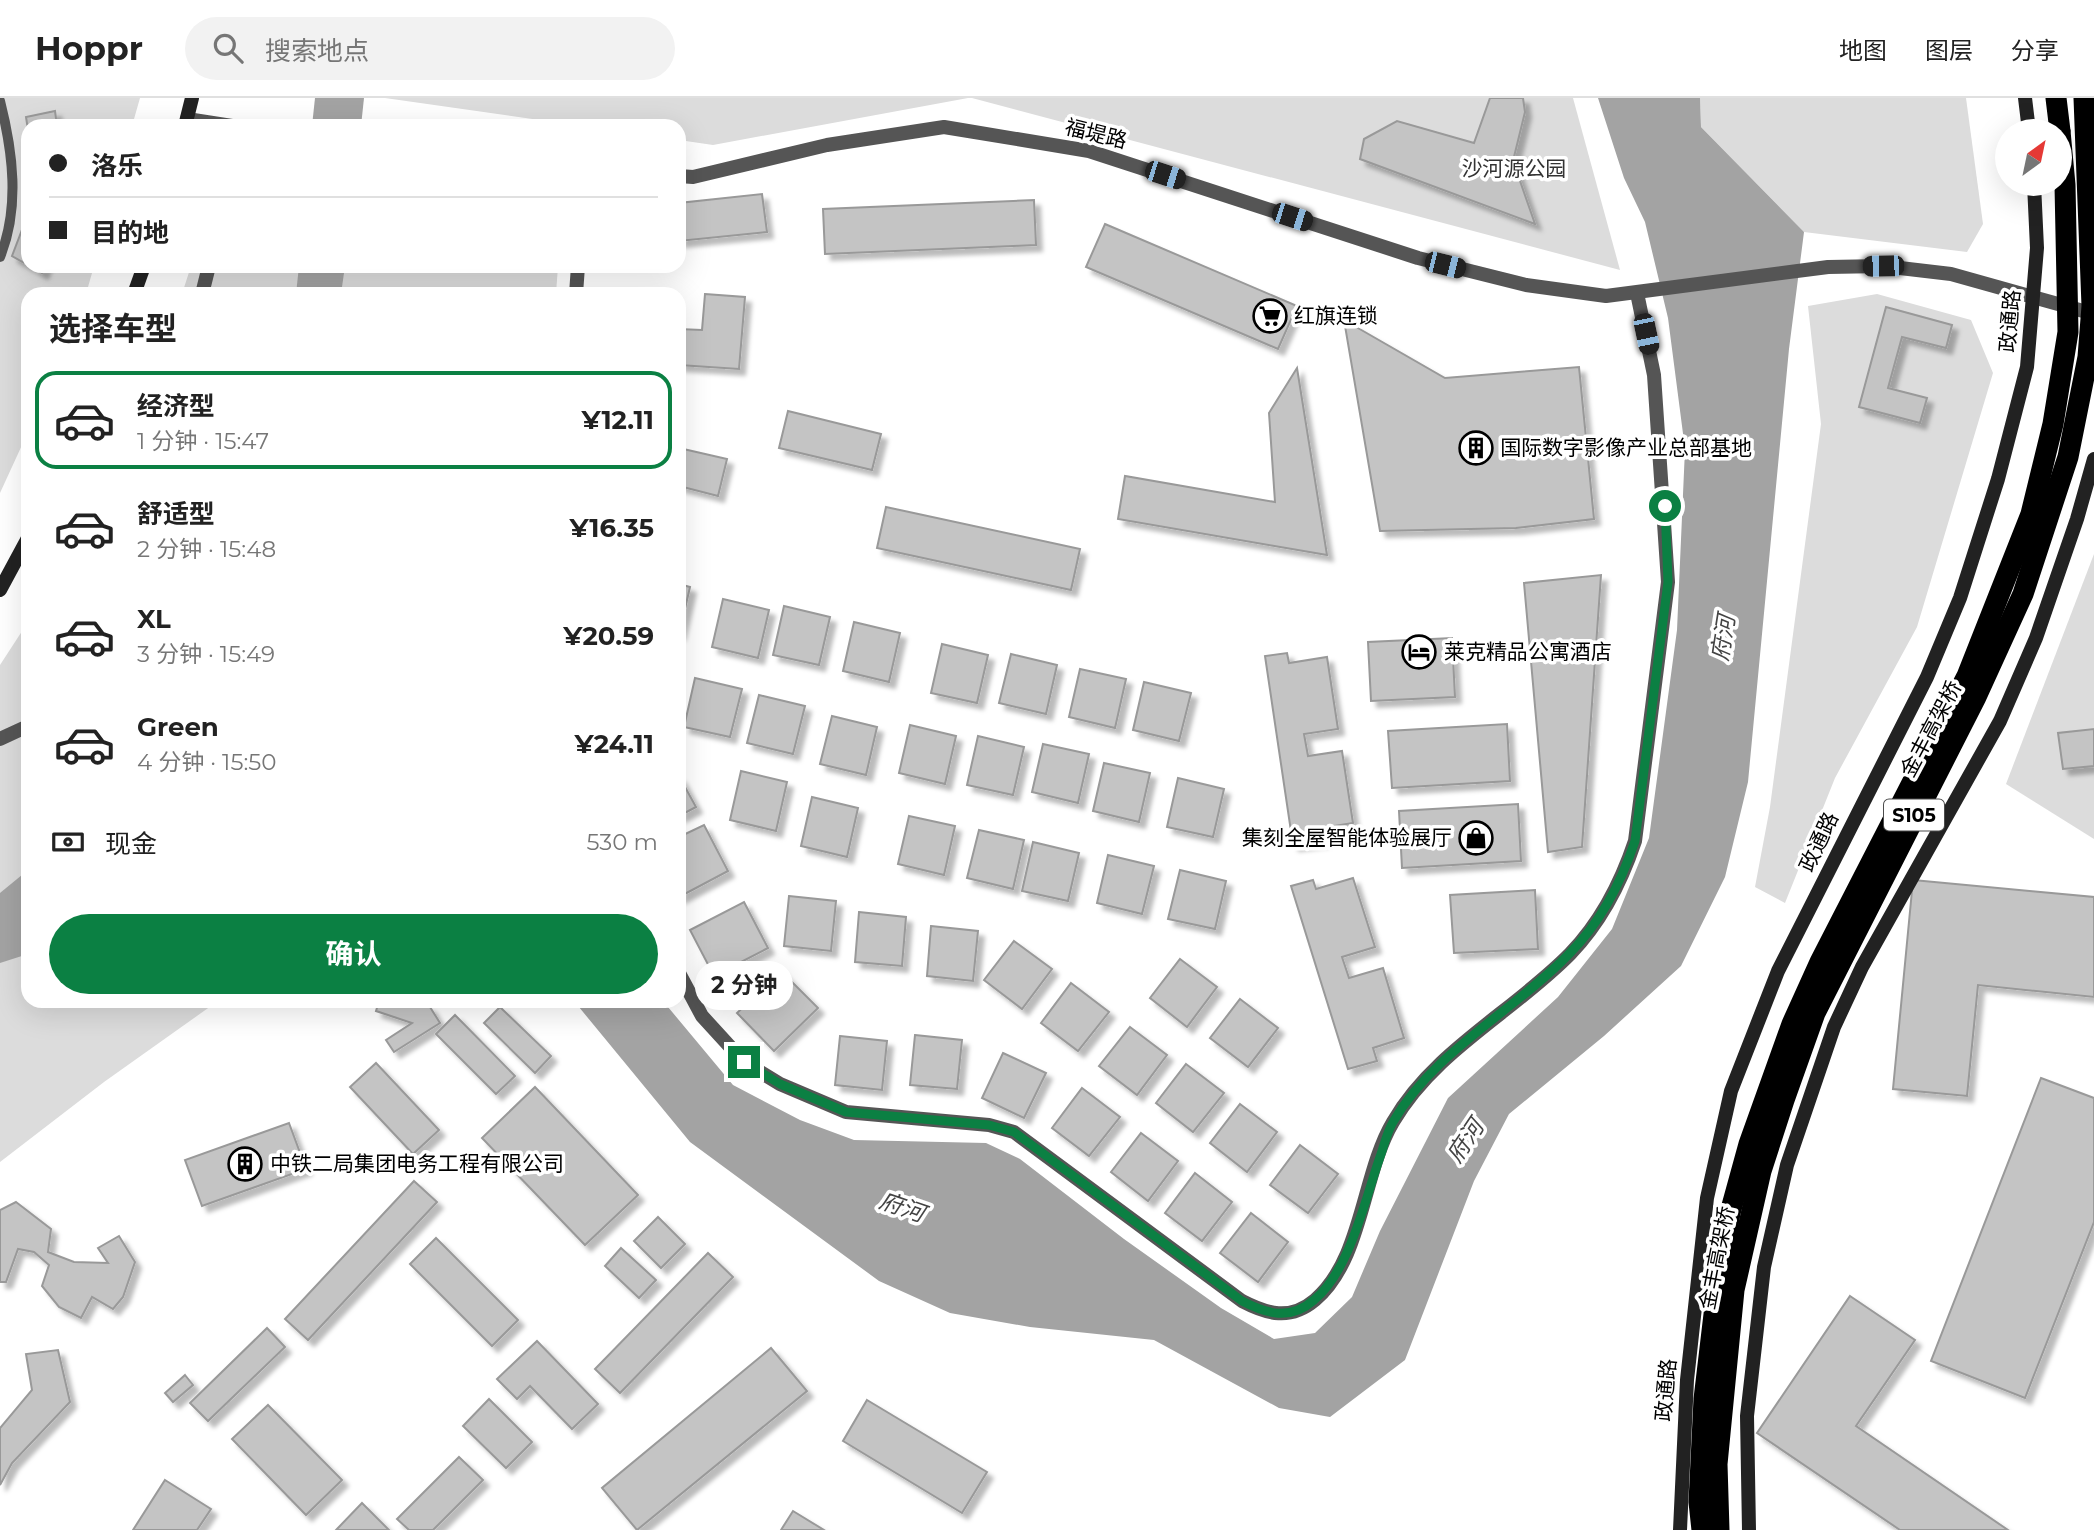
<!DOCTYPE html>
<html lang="zh">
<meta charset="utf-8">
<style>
:root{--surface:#fff;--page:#f2f2f2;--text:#222;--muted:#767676;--line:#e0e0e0;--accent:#0b8043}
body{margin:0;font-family:Montserrat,"Noto Sans SC",sans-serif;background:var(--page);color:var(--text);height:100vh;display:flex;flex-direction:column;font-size:26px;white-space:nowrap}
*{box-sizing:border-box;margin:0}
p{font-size:23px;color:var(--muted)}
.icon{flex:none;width:38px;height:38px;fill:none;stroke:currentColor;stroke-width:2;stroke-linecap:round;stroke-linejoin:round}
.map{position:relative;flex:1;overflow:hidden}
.side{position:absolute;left:21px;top:189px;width:665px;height:721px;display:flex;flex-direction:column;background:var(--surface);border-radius:21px;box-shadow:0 7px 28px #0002}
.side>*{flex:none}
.hud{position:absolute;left:21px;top:21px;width:665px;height:154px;border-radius:21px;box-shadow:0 7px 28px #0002;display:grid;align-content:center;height:154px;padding:0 28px;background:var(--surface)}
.needle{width:46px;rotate:33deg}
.tools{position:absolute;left:1995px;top:21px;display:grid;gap:14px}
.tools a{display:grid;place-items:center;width:77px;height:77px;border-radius:50%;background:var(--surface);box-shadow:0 7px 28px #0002;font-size:35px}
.end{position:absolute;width:32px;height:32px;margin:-16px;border:9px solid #0b8043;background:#fff;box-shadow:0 0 0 4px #fff}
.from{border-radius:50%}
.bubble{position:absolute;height:49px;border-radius:24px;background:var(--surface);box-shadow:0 7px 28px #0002;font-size:23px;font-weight:700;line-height:49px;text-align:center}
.car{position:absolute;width:21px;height:42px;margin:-21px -10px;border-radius:9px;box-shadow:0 0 5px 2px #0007;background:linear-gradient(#222 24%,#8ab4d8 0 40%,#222 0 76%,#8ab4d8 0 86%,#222 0)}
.hud b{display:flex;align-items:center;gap:24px;height:66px;font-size:26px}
.hud b+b{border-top:2px solid var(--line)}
.hud i{width:18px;height:18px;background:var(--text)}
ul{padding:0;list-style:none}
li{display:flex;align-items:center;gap:21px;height:98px;margin:0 14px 10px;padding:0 14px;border:4px solid transparent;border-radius:21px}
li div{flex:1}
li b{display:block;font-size:26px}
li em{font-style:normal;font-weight:700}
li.current{border-color:var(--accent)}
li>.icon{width:63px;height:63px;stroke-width:1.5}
h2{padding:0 28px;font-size:32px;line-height:84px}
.pay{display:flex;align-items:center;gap:18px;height:77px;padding:0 28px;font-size:26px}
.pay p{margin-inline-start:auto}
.button{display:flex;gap:14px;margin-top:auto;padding:14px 28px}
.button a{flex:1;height:80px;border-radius:42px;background:var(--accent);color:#fff;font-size:28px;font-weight:700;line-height:80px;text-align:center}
header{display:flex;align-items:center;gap:42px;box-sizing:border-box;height:98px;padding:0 35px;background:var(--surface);border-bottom:2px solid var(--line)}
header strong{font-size:33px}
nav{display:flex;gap:38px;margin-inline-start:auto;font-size:24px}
.search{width:490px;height:63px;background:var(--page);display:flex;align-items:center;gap:18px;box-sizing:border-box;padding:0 24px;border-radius:38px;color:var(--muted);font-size:26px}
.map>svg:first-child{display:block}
.green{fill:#dcdcdc}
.water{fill:#a3a3a3}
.building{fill:#c4c4c4;stroke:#999;stroke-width:2;filter:url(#shadow)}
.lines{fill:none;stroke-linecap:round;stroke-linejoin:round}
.lane{stroke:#555;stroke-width:10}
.street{stroke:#555;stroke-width:14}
.secondary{stroke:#222;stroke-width:14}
.highway{stroke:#000;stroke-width:21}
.route{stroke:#0b8043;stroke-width:9}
.labels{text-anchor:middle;stroke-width:7;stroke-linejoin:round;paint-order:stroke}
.shield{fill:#fff;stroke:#4c4c4c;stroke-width:2}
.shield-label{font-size:19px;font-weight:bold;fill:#000}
.street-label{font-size:21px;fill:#000;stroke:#fff}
.park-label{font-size:21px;fill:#333;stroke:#fff}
.poi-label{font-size:21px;fill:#000;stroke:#fff;text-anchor:start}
.water-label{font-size:23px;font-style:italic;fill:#444;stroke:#fff}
</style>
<header>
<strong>Hoppr</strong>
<div class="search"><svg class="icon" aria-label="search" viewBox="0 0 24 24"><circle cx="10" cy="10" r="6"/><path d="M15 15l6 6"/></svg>搜索地点</div>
<nav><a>地图</a><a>图层</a><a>分享</a></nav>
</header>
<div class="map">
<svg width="2094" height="1432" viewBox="0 0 2094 1432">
<defs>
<filter id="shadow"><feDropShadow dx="6" dy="6" stdDeviation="2" flood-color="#0004"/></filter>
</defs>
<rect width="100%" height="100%" fill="#fff"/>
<g class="green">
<path d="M0 0H140L132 28H28V168H94L86 196H28V334L0 395Z"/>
<path d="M385 0H968L713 47 679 42V28H581Z"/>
<path d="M972 0H1573L1620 172Z"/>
<path d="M1700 0H1966L1983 126 1967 154 1804 134 1701 29Z"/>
<path d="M191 168H558L556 196H182Z"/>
<path d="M1877 196 1971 222 1993 275 1917 529 1835 680 1785 805 1755 789 1770 709 1821 326 1808 208Z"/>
<path d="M2094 456V741L2006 686Z"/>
<path d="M28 524V903H218L104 984 0 1064V567Z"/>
</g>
<g class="water">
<path d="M315 0H364L361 28H312Z"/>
<path d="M1598 0H1700L1701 29 1804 134 1789 251 1748 684 1725 779 1681 868 1604 938 1509 1016 1474 1083 1405 1262 1330 1319 1279 1310 1154 1242 1030 1229 950 1215 879 1183 690 1044 574 903H663L733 987 800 1022 854 1042 986 1045 1020 1061 1124 1141 1221 1210 1274 1241 1315 1235 1352 1199 1380 1133 1448 1000 1558 899 1612 831 1649 740 1677 532 1685 351 1668 220 1645 124 1624 80Z"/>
<path d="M299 168H345L341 196H296Z"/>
<path d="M28 772V856L0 865V795Z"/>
</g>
<g class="building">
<path d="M1490 0H1523L1525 14 1513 63 1535 126 1360 61 1364 41 1397 23 1474 45Z"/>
<path d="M55 13 57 28H28V32L26 19Z"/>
<path d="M762 96 767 134 679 143V105Z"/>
<path d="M1034 102 1036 147 825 156 823 111Z"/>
<path d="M28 116V167L12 158Z"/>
<path d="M1105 126 1297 208 1278 251 1086 169Z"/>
<path d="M30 168H45L42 175Z"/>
<path d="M705 196 745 199 739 271 679 267V231L702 232Z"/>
<path d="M1886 209 1952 227 1946 250 1902 239 1888 290 1927 300 1920 325 1859 309Z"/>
<path d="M1344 222 1445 280 1579 269 1594 421 1516 430 1380 433Z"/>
<path d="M1297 270 1327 457 1118 421 1125 378 1275 404 1269 315Z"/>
<path d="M788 313 881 336 872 372 779 350Z"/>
<path d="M679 350 727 361 718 398 679 388Z"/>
<path d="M886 409 1080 451 1071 492 877 450Z"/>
<path d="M1601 477 1582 749 1548 754 1524 485Z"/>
<path d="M679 486 690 489 679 537Z"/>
<path d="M723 501 769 512 758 560 712 549Z"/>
<path d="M784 508 830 519 819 567 773 557Z"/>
<path d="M854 524 900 535 889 584 843 573Z"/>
<path d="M1452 540 1455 599 1371 603 1368 544Z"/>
<path d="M942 546 988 557 977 605 931 595Z"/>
<path d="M1287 555 1289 565 1327 559 1338 631 1304 636 1308 658 1342 653 1353 725 1321 730 1323 743 1293 747 1265 558Z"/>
<path d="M1011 556 1057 567 1046 616 999 605Z"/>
<path d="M1080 571 1126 581 1115 630 1069 619Z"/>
<path d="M695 580 742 591 730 639 684 629Z"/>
<path d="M1144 584 1191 595 1179 643 1133 632Z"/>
<path d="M759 597 805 608 793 656 747 645Z"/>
<path d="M832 618 877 629 866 677 820 666Z"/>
<path d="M1507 626 1510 683 1392 690 1388 633Z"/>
<path d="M910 627 956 638 945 686 899 675Z"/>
<path d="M2094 631V668L2063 671 2058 635Z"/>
<path d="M978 638 1024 649 1013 697 967 687Z"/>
<path d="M1043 646 1089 656 1078 705 1032 694Z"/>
<path d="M1104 665 1150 675 1139 724 1093 713Z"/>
<path d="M741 673 787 684 776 733 730 722Z"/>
<path d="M679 678 696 709 679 718Z"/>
<path d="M1178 680 1224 691 1213 739 1167 729Z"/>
<path d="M812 699 858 710 847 759 801 748Z"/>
<path d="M1518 706 1521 763 1402 770 1399 713Z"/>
<path d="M909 718 955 728 944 777 898 766Z"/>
<path d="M704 727 728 773 679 799V739Z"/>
<path d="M979 732 1024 742 1013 791 967 780Z"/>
<path d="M1033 744 1079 755 1068 803 1022 793Z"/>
<path d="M1108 757 1154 768 1142 816 1097 805Z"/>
<path d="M1180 772 1226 783 1215 831 1168 821Z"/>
<path d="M1353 780 1375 849 1342 859 1349 880 1383 870 1404 940 1373 950 1377 963 1348 971 1291 788 1313 782 1316 791Z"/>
<path d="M1913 782 2094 799V899L1978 887 1967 998 1893 991Z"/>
<path d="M1535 792 1538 851 1454 855 1450 797Z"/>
<path d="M789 798 836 803 831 853 784 848Z"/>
<path d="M744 804 768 850 714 878 690 832Z"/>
<path d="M859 814 906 819 902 868 855 864Z"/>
<path d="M931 828 978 833 973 883 927 878Z"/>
<path d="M1014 843 1052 871 1022 911 984 882Z"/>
<path d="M1180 861 1217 889 1187 929 1150 900Z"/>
<path d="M781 873 818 910 774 953 737 915Z"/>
<path d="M1071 885 1109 914 1078 953 1041 925Z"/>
<path d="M1240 901 1278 930 1248 969 1210 940Z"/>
<path d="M379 903H410L430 909 440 925 394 954 386 942 412 925 376 913Z"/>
<path d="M500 909 551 958 535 975 484 925Z"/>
<path d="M455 917 515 978 496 996 436 936Z"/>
<path d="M1130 929 1167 957 1137 997 1099 968Z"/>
<path d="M915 937 962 942 957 991 910 987Z"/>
<path d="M840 938 887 943 882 992 835 987Z"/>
<path d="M1003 955 1046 975 1024 1020 982 1000Z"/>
<path d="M376 965 439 1032 413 1056 350 989Z"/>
<path d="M1186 966 1224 995 1193 1034 1156 1005Z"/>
<path d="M2041 980 2094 1000V1124L2025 1300 1931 1263Z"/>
<path d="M535 989 638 1097 585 1147 482 1040Z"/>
<path d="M1082 990 1120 1019 1089 1058 1052 1030Z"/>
<path d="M1240 1006 1277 1034 1247 1074 1210 1045Z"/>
<path d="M289 1025 306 1071 202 1108 185 1062Z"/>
<path d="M1141 1035 1178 1063 1148 1103 1111 1074Z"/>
<path d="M1300 1047 1338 1076 1308 1115 1270 1087Z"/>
<path d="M1195 1075 1232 1104 1202 1143 1165 1115Z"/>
<path d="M414 1083 437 1104 308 1242 285 1221Z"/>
<path d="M16 1104 51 1131 48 1154 74 1164 108 1165 98 1150 119 1138 135 1164 123 1199 113 1211 92 1199 81 1220 59 1209 42 1188 49 1167 34 1154 18 1151 6 1184H0V1112Z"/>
<path d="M1251 1115 1288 1144 1258 1184 1220 1155Z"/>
<path d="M658 1119 685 1146 661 1170 634 1143Z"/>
<path d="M436 1140 518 1222 492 1248 410 1166Z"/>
<path d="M621 1150 656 1182 639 1200 605 1168Z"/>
<path d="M708 1155 733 1179 620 1295 595 1271Z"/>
<path d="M1850 1198 1915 1242 1856 1328 2008 1432H1900L1757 1335Z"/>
<path d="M267 1230 285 1249 208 1323 190 1305Z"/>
<path d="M537 1243 598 1306 572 1331 530 1288 517 1301 497 1281Z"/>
<path d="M771 1250 807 1293 637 1432 602 1390Z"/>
<path d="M58 1252 70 1304 12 1365 0 1387V1330L32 1292 26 1256Z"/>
<path d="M185 1277 193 1287 173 1304 165 1295Z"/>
<path d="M489 1301 532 1344 506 1370 463 1328Z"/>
<path d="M867 1302 987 1374 962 1415 843 1343Z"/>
<path d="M268 1307 342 1382 306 1417 232 1341Z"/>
<path d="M459 1359 483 1382 433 1432H409L397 1421Z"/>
<path d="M165 1382 211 1411 197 1432H133Z"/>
<path d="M362 1405 389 1432H336Z"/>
<path d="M793 1413 824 1432H781Z"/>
</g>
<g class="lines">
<path class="lane" d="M0 3C13 54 20 110 0 159"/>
<g class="street">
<path d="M187 21 232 28"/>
<path d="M679 78 693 79 827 47 944 29 1089 53 1418 160 1526 187 1606 198 1828 169 1883 168 1951 176 2094 216"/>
<path d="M202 196 209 168"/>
<path d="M576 196 578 168"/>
<path d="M0 641 28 628"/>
<path d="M679 875 702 918 744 964 780 986 846 1014 989 1027 1014 1034 1242 1203C1267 1216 1290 1223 1315 1202 1363 1161 1362 1076 1393 1024 1434 953 1513 914 1570 856 1601 824 1621 785 1635 743L1668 484 1654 277 1637 195"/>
</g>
<g class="secondary">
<path d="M2025 0 2029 33"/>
<path d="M185 28 192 0"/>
<path d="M134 196 144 168"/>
<path d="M0 492 28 440"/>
<path d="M1680 1432 1687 1282 1707 1100 1731 993 1778 873 1927 579 1960 500 1998 381 2027 269 2037 150 2034 86"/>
<path d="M1749 1432 1747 1318 1764 1169 1787 1067 1834 929 1862 869 2000 623 2036 540 2077 421 2094 361"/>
</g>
<g class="highway">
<path d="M2056 0 2060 33"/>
<path d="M1702 1432 1699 1404 1704 1301 1715 1208 1730 1115 1749 1046 1792 926 1820 864 1967 578 2031 416 2053 326 2068 234 2065 87 2060 33"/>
<path d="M1719 1432 1717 1366 1734 1192 1761 1073 1784 1002 1815 915 1976 599 2023 496 2068 359 2088 259 2092 208 2084 0"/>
</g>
</g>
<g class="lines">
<path class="route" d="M744 964 780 986 846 1014 989 1027 1014 1034 1242 1203C1267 1216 1290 1223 1314 1202 1350 1173 1365 1101 1380 1059 1384 1048 1387 1034 1393 1024 1434 953 1513 914 1569 856 1601 824 1621 785 1635 743L1668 484 1665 408"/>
</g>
<defs>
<symbol id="supermarket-ring" viewBox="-11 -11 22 22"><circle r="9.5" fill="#fff" stroke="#000" stroke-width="1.5"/><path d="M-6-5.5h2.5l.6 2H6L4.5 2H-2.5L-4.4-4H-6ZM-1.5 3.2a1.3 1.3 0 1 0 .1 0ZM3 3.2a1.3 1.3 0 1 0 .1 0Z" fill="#000"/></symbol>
<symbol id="building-ring" viewBox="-11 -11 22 22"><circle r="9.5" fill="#fff" stroke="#000" stroke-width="1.5"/><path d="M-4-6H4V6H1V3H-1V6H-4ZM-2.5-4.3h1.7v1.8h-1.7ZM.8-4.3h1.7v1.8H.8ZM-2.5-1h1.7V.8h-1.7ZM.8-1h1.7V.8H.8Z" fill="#000"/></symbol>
<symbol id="hotel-ring" viewBox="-11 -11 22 22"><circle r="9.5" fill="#fff" stroke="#000" stroke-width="1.5"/><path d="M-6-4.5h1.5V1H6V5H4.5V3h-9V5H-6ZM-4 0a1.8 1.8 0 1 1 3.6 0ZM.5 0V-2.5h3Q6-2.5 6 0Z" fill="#000"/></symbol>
<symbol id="shop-ring" viewBox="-11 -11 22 22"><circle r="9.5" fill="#fff" stroke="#000" stroke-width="1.5"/><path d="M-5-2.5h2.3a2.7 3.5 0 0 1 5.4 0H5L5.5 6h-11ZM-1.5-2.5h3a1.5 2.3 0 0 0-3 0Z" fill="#000"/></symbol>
</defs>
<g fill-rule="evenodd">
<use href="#supermarket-ring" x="1251" y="199" width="38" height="38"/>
<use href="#building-ring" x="1457" y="331" width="38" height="38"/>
<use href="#hotel-ring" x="1400" y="535" width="38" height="38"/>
<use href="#shop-ring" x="1457" y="721" width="38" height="38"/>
<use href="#building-ring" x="226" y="1047" width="38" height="38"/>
</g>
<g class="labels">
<rect class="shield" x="1884" y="701.5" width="60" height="31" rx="5"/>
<g class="shield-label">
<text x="1914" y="724">S105</text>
</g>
<g class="street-label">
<text transform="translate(1096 36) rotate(14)" y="7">福堤路</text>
<text transform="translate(2010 223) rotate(-85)" y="7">政通路</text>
<text transform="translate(1931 631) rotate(-62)" y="7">金丰高架桥</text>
<text transform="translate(1819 744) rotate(-65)" y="7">政通路</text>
<text transform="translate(1717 1160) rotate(-79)" y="7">金丰高架桥</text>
<text transform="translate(1666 1292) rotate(-85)" y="7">政通路</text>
</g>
<g class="park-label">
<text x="1514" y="78">沙河源公园</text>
</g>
<g class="poi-label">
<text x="1294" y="225">红旗连锁</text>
<text x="1500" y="357">国际数字影像产业总部基地</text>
<text x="1444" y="561">莱克精品公寓酒店</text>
<text x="1452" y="747" text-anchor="end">集刻全屋智能体验展厅</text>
<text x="270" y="1073">中铁二局集团电务工程有限公司</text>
</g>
<g class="water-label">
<text transform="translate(1723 540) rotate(-81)" y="8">府河</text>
<text transform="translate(1465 1043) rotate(-56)" y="8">府河</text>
<text transform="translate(902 1109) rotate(19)" y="8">府河</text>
</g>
</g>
</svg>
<div class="tools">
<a><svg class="needle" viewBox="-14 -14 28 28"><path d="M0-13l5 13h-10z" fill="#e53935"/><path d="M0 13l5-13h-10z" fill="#767676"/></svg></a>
</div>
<i class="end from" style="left:1665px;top:408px"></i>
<i class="end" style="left:744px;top:964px"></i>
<div class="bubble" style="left:695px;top:863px;width:98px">2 分钟</div>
<i class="car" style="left:1165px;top:77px;rotate:108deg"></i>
<i class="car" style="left:1292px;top:119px;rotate:108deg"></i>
<i class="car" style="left:1445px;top:167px;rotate:104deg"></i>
<i class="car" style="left:1883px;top:168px;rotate:269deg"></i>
<i class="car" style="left:1646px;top:236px;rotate:168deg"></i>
<div class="hud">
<b><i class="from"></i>洛乐</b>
<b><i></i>目的地</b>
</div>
<section class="side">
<h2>选择车型</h2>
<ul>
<li class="current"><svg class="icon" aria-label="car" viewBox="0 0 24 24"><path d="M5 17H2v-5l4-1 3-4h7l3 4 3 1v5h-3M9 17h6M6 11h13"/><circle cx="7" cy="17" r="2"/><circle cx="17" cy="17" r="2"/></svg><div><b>经济型</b><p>1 分钟 · 15:47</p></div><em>¥12.11</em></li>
<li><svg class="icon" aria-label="car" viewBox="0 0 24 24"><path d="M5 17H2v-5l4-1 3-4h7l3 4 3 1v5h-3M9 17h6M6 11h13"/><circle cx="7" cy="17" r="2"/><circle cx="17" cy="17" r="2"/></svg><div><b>舒适型</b><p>2 分钟 · 15:48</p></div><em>¥16.35</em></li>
<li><svg class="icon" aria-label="car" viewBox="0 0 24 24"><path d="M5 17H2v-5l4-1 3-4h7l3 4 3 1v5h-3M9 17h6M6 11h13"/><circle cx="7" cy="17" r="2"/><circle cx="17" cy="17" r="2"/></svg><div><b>XL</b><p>3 分钟 · 15:49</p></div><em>¥20.59</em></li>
<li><svg class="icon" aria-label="car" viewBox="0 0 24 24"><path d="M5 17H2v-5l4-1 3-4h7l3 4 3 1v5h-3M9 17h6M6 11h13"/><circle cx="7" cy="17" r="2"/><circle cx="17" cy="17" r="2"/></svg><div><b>Green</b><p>4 分钟 · 15:50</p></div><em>¥24.11</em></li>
</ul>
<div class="pay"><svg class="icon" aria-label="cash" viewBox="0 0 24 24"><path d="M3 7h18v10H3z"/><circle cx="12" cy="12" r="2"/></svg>现金<p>530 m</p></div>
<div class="button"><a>确认</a></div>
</section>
</div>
